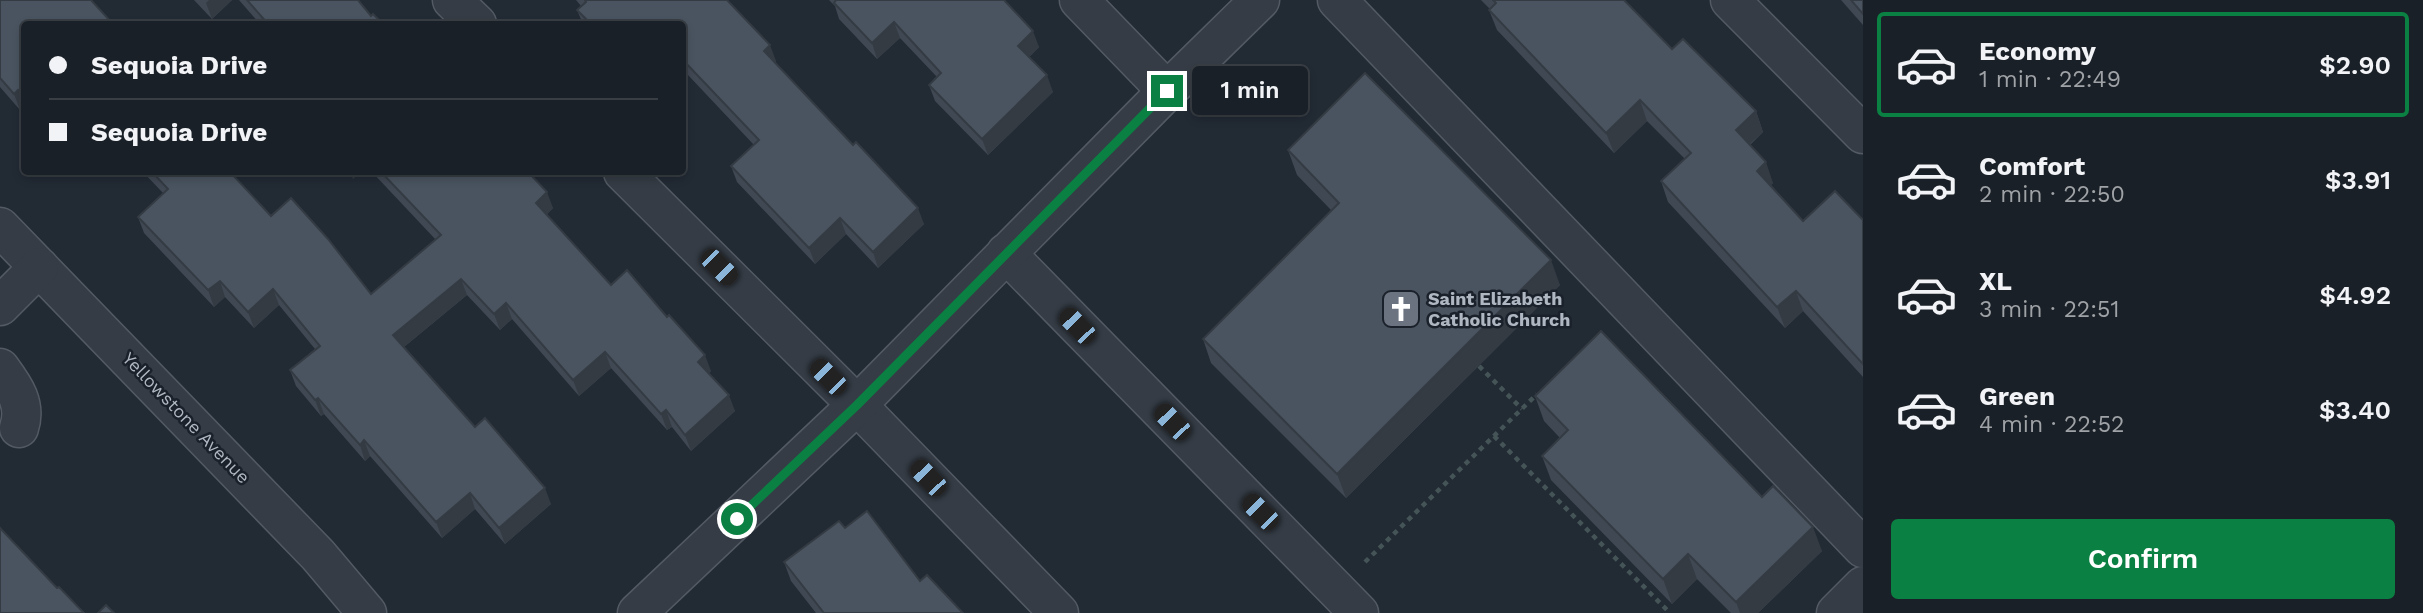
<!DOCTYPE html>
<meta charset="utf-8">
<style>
:root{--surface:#1a2027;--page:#23282f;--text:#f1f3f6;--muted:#9fa3a7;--line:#383e44;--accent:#0b8043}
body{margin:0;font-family:"Work Sans",sans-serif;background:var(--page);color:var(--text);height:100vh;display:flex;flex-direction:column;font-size:26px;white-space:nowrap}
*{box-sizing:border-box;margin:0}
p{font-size:23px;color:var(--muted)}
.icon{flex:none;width:38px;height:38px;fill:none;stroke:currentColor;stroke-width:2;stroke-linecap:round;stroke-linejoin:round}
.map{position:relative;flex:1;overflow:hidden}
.sheet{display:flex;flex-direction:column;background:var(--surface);width:560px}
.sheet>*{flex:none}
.guide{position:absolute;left:21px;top:21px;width:665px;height:154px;border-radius:7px;box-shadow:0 4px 10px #0003,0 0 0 2px var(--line);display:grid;align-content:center;height:154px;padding:0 28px;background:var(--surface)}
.end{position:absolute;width:32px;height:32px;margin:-16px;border:9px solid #0b8043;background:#fff;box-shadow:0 0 0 4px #fff}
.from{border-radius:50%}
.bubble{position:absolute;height:49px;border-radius:7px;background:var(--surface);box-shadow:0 4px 10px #0003,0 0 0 2px var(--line);font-size:23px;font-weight:600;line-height:49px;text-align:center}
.car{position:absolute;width:21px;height:42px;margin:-21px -10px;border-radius:9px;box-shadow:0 0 5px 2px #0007;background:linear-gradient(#222 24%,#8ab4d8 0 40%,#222 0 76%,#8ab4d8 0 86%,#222 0)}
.guide b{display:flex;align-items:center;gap:24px;height:66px;font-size:26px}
.guide b+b{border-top:2px solid var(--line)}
.guide i{width:18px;height:18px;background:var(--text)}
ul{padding:12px 0 0;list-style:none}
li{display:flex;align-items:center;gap:21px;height:105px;margin:0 14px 10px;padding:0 14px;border:4px solid transparent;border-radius:7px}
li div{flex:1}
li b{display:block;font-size:26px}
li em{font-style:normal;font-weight:600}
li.selected{border-color:var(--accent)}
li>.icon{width:63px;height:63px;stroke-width:1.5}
.action{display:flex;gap:14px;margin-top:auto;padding:14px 28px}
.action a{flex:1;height:80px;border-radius:7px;background:var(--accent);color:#fff;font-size:28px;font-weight:600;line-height:80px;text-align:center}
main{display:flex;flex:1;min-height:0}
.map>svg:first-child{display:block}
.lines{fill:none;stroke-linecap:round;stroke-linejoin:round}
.minor-casing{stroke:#535a63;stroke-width:41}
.path{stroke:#455557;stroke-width:4.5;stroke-dasharray:5 5;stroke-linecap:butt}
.minor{stroke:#353c45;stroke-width:38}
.wall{fill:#404853}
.shaded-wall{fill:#343b43}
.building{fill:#4a5460;stroke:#343b43;stroke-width:2}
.route{stroke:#0b8043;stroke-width:9}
.labels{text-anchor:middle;stroke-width:5;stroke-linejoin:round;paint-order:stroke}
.poi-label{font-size:18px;font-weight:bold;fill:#afb7c2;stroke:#1b212a;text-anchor:start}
.street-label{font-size:18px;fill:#afb7c2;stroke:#1b212a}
</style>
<main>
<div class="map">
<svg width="1863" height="613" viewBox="0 0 1863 613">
<rect width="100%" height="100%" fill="#222a34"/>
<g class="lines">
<defs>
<g id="minor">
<path d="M452 0 477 24"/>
<path d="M1079 0 1167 91"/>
<path d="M1337 0 1863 548"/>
<path d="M1730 0 1863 134"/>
<path d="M623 172 857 405 1059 613"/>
<path d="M0 227 318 555 367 613"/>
<path d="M1006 253 1359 613"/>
<path d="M0 306 39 267"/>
<path d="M0 368C14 387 27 404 19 428"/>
<path d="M637 613 857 405 1167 91 1260 0"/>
<path d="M1836 613 1863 586"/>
</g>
</defs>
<use href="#minor" class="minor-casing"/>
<g class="path">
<path d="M1479 366 1522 409"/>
<path d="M1494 436 1670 613"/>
<path d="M1365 562 1537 394"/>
</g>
<use href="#minor" class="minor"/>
</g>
<g class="wall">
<path d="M0 0 24 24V107V106L20 110 0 87Z"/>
<path d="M194 0H232L212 19Z"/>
<path d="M239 0H358L371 16 383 24H260Z"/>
<path d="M576 0H727L776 61 775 63 924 224 878 268 846 234 815 264 737 182 731 166 754 145 688 75 682 80V24H583L577 10 581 6Z"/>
<path d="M829 0H1004L1039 47 1029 57 1053 92 988 155 935 101 929 85 937 77 900 38 877 59 839 19 835 6Z"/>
<path d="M1481 0H1624L1672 49 1756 111 1763 132 1750 145 1773 183 1771 185 1803 221 1863 220V377L1803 311 1785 328 1668 202 1661 181 1685 159 1647 121 1614 153 1497 30 1489 10 1490 9Z"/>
<path d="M1841 0H1863V25Z"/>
<path d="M1288 150 1560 285 1346 498 1211 363 1203 339 1331 210 1297 175Z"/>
<path d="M143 172H230L271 216 371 294 436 240 372 172H528L553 208 546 215 611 285 711 371 709 373 735 411 691 451 672 427 667 430 611 368 579 396 512 319 500 330 467 295 404 347 475 427 551 504 505 544 475 509 442 538 370 456 365 461 324 414 321 416 296 386 290 370 315 349 279 305 254 328 225 297 214 307 144 233 138 217 163 193Z"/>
<path d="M1535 396 1762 497 1822 551 1758 613H1731L1697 579 1672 604 1551 480 1542 456 1560 438 1544 421Z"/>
<path d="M845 528 920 581 963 613H816L791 581 784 562Z"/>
</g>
<g class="shaded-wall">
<path d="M209 0H232L212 19 206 3Z"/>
<path d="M894 22 900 38 877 59 872 43Z"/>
<path d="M1033 31 1039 47 1024 62 1018 46Z"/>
<path d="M770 45 776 61 770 67 764 51Z"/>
<path d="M683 59 688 75 682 80Z"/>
<path d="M1047 75 1053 92 988 155 982 139Z"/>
<path d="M18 90 24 106 20 110 14 94Z"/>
<path d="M1640 100 1647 121 1614 153 1606 133Z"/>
<path d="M1756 111 1763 132 1743 150 1736 130Z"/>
<path d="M1766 162 1773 183 1764 191 1757 171Z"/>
<path d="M350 172H361L353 179Z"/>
<path d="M547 192 553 208 542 219 536 203Z"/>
<path d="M918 208 924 224 878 268 873 252Z"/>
<path d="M840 218 846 234 815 264 809 248Z"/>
<path d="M1551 260 1560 285 1346 498 1337 474Z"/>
<path d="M461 279 467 295 399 351 393 335Z"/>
<path d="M220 281 225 297 214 307 208 290Z"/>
<path d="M273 289 279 305 254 328 248 312Z"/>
<path d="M1796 291 1803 311 1785 328 1777 307Z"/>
<path d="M506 303 512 319 500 330 494 314Z"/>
<path d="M605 352 611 368 579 396 573 380Z"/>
<path d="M705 355 711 371 704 378 698 362Z"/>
<path d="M729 395 735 411 691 451 685 435Z"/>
<path d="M318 398 324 414 321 416 315 400Z"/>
<path d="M666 410 672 427 667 430 661 414Z"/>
<path d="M364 440 370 456 365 461 360 445Z"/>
<path d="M545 488 551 504 505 544 499 528Z"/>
<path d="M470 493 475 509 442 538 436 522Z"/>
<path d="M1813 527 1822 551 1758 613H1740L1736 602Z"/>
<path d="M1688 554 1697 579 1672 604 1663 579Z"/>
</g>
<g class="building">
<path d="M0 0H91L113 24H24V98L18 90 14 94 0 78Z"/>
<path d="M247 0H358L371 16 373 14 383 24H268Z"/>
<path d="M585 0H727L770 45 764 51 853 145 856 142 918 208 873 252 840 218 809 248 731 166 759 140 682 59V24H591L577 10 586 2Z"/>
<path d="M836 0H1004L1033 31 1018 46 1047 75 982 139 929 85 941 73 894 22 872 43 834 3Z"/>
<path d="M1493 0H1624L1672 49 1683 39 1756 111 1736 130 1766 162 1757 171 1803 221 1835 191 1863 220V364L1796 291 1777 307 1661 181 1691 153 1640 100 1606 133 1489 10 1496 3Z"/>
<path d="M1851 0H1863V14Z"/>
<path d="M1365 73 1551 260 1337 474 1203 339 1339 203 1288 150Z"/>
<path d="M152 172H230L271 216 291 198 328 239 371 294 441 235 381 172H528L547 192 536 203 611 285 627 270 667 317 669 315 705 355 698 362 729 395 685 435 666 410 661 414 605 352 573 380 506 303 494 314 461 279 393 335 475 427 485 418 545 488 499 528 470 493 436 522 364 440 360 445 318 398 315 400 290 370 320 346 273 289 248 312 220 281 208 290 138 217 168 189Z"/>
<path d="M1601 331 1762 497 1773 486 1813 527 1736 602 1688 554 1663 579 1542 456 1568 430 1535 396Z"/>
<path d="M867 511 920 581 927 575 963 613H824L784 562 839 521 845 528Z"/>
<path d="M0 528 57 588 59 587 84 613H0Z"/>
<path d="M106 605 114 613H98Z"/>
</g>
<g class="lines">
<path class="route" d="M737 519 857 405 1167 91"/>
</g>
<defs>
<symbol id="church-square" viewBox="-11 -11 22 22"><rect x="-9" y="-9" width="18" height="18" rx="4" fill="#6b7280" stroke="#1b212a"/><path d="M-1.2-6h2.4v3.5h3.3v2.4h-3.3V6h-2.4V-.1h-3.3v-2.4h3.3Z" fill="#fff"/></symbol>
</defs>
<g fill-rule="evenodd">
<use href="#church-square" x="1379" y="287" width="44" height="44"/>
</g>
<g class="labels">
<g class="poi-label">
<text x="1428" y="305">Saint Elizabeth<tspan x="1428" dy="21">Catholic Church</tspan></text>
</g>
<g class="street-label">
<text transform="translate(186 418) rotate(46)" y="6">Yellowstone Avenue</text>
</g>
</g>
</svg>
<i class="end from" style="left:737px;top:519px"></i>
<i class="end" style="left:1167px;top:91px"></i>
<div class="bubble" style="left:1192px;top:66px;width:116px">1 min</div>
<i class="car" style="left:719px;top:267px;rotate:135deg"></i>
<i class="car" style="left:1077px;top:326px;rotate:316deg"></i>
<i class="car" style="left:828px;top:377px;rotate:315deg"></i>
<i class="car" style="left:1172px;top:422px;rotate:316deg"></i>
<i class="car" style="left:928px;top:478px;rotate:316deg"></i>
<i class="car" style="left:1260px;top:512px;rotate:315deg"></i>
<div class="guide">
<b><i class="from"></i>Sequoia Drive</b>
<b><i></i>Sequoia Drive</b>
</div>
</div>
<section class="sheet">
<ul>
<li class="selected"><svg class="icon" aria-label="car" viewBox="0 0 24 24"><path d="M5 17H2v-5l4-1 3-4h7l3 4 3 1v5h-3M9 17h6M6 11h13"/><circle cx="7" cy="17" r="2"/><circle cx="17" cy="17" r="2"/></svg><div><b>Economy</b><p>1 min · 22:49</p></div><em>$2.90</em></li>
<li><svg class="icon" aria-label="car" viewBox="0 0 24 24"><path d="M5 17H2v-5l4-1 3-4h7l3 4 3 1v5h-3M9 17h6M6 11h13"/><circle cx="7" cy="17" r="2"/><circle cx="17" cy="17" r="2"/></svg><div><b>Comfort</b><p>2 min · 22:50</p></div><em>$3.91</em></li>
<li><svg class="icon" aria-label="car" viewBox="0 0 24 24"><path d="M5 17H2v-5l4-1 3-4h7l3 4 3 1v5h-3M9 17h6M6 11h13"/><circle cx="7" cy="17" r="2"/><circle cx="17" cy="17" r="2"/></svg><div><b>XL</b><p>3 min · 22:51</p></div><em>$4.92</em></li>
<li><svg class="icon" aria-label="car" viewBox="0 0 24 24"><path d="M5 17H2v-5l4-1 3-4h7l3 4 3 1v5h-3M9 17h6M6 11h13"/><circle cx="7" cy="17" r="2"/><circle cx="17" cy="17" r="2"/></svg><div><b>Green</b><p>4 min · 22:52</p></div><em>$3.40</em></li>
</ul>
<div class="action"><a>Confirm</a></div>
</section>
</main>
